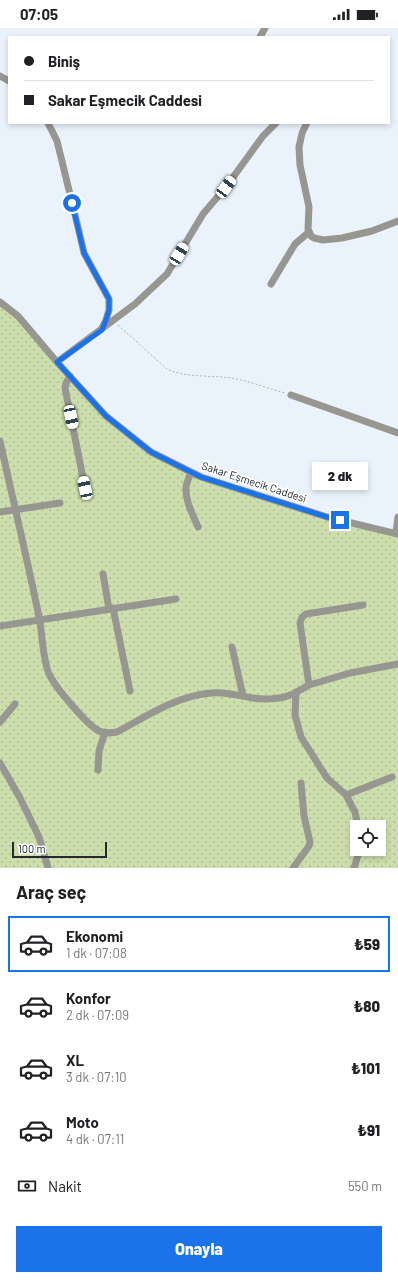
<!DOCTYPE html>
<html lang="tr">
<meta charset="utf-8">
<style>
:root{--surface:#fff;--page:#f6f6f6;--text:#202124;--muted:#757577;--line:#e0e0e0;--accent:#1a73e8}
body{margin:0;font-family:Barlow,sans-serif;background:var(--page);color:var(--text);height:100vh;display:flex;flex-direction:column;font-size:15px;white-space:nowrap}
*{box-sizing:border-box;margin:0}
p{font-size:13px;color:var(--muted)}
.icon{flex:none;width:22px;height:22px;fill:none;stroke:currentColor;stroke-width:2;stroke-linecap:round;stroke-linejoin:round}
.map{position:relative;height:840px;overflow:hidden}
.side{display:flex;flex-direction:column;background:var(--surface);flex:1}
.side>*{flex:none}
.top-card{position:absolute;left:8px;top:8px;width:382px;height:88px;border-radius:0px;box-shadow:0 2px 6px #0003;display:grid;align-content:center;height:88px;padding:0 16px;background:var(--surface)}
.fabs{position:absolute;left:350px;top:792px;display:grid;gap:8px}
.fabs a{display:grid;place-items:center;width:36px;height:36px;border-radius:0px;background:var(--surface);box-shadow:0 2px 6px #0003;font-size:20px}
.scale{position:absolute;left:12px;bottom:10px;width:95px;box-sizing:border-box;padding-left:4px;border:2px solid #26292c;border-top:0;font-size:11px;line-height:14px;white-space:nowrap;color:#26292c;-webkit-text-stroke:3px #fff;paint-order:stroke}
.end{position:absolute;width:18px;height:18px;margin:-9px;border:5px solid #1a73e8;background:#fff;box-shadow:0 0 0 2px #fff}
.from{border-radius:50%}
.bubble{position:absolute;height:28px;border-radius:0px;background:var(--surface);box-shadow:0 2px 6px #0003;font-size:13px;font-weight:800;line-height:28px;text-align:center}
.car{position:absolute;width:12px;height:24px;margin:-12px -6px;border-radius:5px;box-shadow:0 0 3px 1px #0007;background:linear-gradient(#fff 24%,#345 0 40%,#fff 0 76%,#345 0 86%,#fff 0)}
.top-card b{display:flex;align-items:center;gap:14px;height:38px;font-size:15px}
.top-card b+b{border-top:1px solid var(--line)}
.top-card i{width:10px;height:10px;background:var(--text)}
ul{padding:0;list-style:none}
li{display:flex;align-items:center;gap:12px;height:56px;margin:0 8px 6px;padding:0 8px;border:2px solid transparent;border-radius:0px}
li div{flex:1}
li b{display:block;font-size:15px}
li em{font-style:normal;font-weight:800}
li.on{border-color:var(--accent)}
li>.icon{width:36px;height:36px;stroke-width:1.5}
h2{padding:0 16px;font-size:18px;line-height:48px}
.pay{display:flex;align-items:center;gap:10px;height:44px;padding:0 16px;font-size:15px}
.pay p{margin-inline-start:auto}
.action{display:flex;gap:8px;margin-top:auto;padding:8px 16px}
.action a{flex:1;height:46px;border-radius:0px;background:var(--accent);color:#fff;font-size:16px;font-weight:800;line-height:46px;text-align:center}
.status{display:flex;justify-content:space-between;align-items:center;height:28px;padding:0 20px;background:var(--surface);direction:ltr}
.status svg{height:11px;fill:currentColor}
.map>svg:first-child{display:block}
.grass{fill:url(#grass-dots);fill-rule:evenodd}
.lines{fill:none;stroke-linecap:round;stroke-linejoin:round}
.path{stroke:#aab1b8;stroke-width:1;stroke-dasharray:2 2;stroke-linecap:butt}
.minor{stroke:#989691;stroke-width:7}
.route{stroke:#1a73e8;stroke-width:5}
.labels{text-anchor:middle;stroke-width:3.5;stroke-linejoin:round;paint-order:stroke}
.street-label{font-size:11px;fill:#26292c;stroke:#fff}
</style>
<div class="status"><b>07:05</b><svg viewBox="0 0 49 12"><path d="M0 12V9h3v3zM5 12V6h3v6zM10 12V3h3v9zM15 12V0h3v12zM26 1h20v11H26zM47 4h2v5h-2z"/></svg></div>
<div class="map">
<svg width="398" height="840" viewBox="0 0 398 840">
<defs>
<pattern id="grass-dots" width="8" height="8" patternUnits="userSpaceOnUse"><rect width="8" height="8" fill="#cbdeac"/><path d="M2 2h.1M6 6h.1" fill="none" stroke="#aebe94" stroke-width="1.8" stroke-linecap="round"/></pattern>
</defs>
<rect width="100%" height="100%" fill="#eaf3fc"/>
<path class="grass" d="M0 276 8 281 84 364 138 413 203 450 398 506V840H0ZM357 799H379V821H357Z"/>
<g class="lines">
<path class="path" d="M118 297 167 341C186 350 210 347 231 350 249 353 267 360 285 365"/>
<g class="minor">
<path d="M260 9 265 0"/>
<path d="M0 48 9 53"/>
<path d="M48 95 57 113 78 199 84 225 109 271V282L106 292 102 300"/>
<path d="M307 95 302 105 299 119 300 137 309 179 308 201 311 208 314 210 323 212 342 210 372 203 398 193"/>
<path d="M271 256 295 216 309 204"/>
<path d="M0 274 18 288 57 334 106 388 151 424 201 449 327 489 398 506"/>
<path d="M57 334 135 276 167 246 203 186 226 159 263 108 276 95"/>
<path d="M70 348 66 355 65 360 85 460"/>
<path d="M291 367 398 405"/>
<path d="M0 413C13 472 27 530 39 589 43 608 42 629 49 646 55 659 87 697 99 703 105 706 111 705 117 704 147 688 176 668 211 665 225 663 239 668 253 670 265 672 282 671 293 666 298 663 304 660 309 657L300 595 302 589 306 586 363 577"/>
<path d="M191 444C189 449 187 454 186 459 185 473 193 487 198 499"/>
<path d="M0 484 60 475"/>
<path d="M396 505 398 489"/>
<path d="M103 546 109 581"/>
<path d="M113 580 130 663"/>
<path d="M0 598 176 571"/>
<path d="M232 619 243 668"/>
<path d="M309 657 350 645 398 636"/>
<path d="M296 664 295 687 301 709 327 750 346 767 392 749"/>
<path d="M0 694 15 676"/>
<path d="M0 735 20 770 39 809 48 840"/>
<path d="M98 742 99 723 105 704"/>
<path d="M346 767 355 784 358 799"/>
<path d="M293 840 309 818 310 814 304 788 301 755"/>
<path d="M354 840 360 821"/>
</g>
</g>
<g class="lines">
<path class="route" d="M72 175 84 225 109 271V282L106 292 102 302 57 334 106 388 151 424 201 449 327 489 340 492"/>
</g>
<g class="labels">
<g class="street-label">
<text transform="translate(254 454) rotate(18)" y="4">Sakar Eşmecik Caddesi</text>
</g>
</g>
</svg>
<div class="fabs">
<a><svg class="icon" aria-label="locate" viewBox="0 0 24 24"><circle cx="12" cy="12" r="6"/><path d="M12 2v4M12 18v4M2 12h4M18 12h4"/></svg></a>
</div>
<div class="scale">100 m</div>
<i class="end from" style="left:72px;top:175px"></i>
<i class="end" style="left:340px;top:492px"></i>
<div class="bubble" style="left:312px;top:434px;width:56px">2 dk</div>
<i class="car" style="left:226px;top:159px;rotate:36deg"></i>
<i class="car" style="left:179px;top:226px;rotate:31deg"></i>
<i class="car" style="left:71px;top:389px;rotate:168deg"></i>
<i class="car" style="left:85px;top:460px;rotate:348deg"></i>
<div class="top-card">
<b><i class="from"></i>Biniş</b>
<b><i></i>Sakar Eşmecik Caddesi</b>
</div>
</div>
<section class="side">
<h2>Araç seç</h2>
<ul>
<li class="on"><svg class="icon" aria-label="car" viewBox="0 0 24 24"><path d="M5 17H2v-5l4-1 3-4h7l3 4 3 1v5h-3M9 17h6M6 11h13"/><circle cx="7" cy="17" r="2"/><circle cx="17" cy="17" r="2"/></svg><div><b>Ekonomi</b><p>1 dk · 07:08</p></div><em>₺59</em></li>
<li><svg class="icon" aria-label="car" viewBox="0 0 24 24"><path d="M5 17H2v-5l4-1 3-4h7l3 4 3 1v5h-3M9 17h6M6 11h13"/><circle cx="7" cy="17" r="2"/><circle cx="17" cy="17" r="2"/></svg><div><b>Konfor</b><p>2 dk · 07:09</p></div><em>₺80</em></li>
<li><svg class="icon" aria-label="car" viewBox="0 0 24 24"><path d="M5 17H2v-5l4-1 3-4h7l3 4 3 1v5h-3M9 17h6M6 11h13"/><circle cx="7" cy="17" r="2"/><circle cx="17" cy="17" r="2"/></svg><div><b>XL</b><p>3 dk · 07:10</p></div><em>₺101</em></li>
<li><svg class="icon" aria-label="car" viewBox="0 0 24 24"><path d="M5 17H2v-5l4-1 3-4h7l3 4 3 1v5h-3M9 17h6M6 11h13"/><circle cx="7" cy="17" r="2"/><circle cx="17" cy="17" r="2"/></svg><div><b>Moto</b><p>4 dk · 07:11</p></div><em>₺91</em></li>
</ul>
<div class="pay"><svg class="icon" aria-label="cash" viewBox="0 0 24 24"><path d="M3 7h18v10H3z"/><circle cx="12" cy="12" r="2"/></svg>Nakit<p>550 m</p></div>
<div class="action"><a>Onayla</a></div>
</section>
